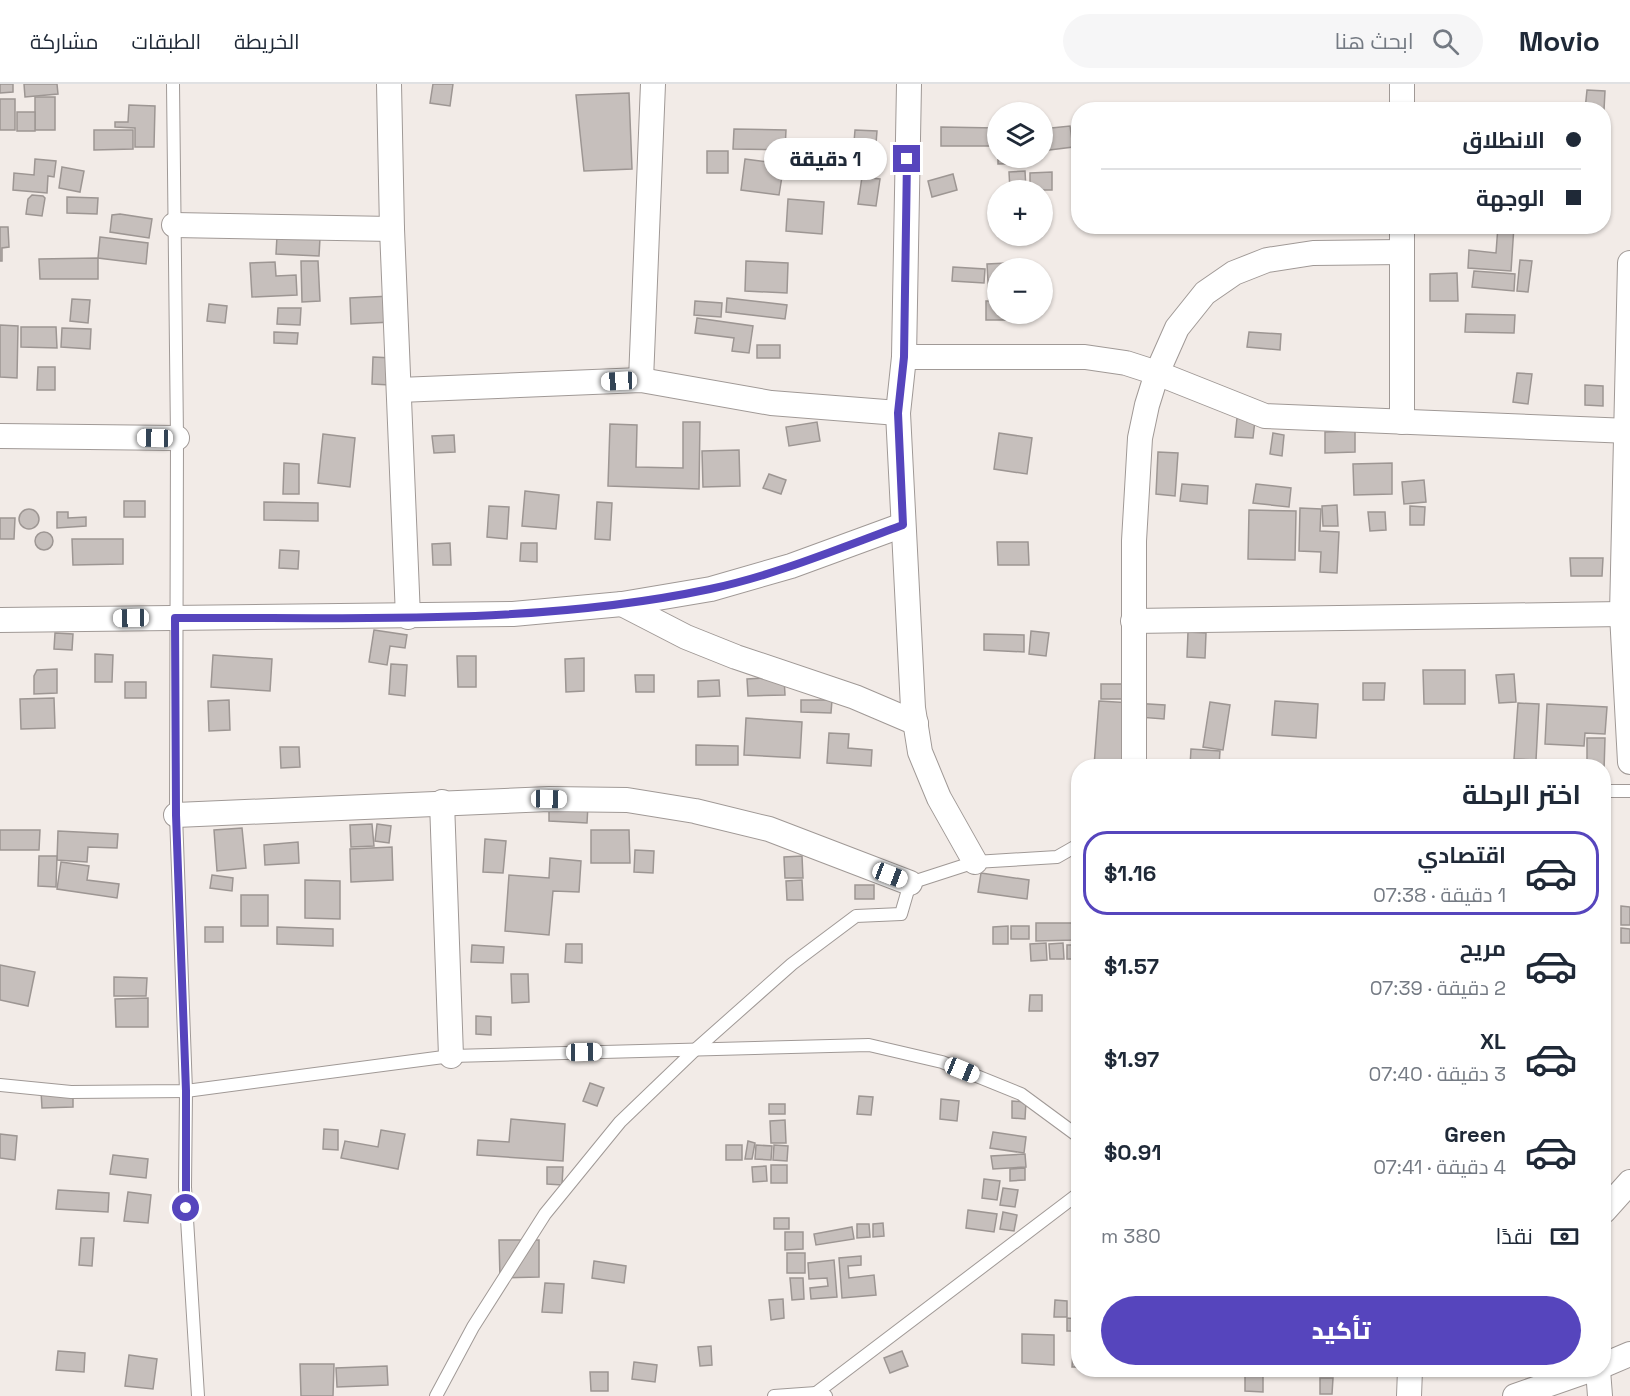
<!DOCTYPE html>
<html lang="ar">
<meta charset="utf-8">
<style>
:root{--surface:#fff;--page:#f6f6f7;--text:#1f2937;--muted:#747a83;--line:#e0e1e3;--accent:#5645bd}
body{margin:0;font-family:"Space Grotesk",Cairo,sans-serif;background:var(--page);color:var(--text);direction:rtl;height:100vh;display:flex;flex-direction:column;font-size:22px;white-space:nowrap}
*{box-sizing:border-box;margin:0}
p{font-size:20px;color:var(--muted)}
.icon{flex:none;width:33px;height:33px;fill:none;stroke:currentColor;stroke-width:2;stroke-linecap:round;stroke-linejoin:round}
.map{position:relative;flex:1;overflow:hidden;direction:ltr}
.drawer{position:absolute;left:1071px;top:675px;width:540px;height:618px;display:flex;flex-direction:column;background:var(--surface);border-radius:24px;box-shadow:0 2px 4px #0004;direction:rtl}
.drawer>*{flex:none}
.top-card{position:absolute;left:1071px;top:18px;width:540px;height:132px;border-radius:24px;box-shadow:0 2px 4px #0004;direction:rtl;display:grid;align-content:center;height:132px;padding:0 30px;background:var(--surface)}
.controls{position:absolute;left:987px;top:18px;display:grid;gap:12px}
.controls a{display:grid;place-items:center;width:66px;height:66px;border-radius:50%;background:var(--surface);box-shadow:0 2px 4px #0004;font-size:30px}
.end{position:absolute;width:27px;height:27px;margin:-14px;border:8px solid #5645bd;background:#fff;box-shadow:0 0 0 3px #fff}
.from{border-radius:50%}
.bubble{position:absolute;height:42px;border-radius:21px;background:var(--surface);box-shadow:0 2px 4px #0004;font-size:20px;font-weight:800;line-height:42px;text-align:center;direction:rtl}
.car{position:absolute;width:18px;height:36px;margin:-18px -9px;border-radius:8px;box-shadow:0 0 4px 2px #0007;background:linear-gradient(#fff 24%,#345 0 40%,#fff 0 76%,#345 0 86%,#fff 0)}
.top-card b{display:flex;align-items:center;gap:21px;height:57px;font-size:22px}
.top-card b+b{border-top:2px solid var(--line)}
.top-card i{width:15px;height:15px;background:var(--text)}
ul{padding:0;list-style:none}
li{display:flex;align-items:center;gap:18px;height:84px;margin:0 12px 9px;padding:0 18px;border:3px solid transparent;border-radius:24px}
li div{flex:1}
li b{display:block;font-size:22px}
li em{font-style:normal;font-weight:800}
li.active{border-color:var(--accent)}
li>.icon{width:54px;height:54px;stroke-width:1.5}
h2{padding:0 30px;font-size:27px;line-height:72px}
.pay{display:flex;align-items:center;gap:15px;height:66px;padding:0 30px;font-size:22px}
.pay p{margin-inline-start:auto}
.primary-button{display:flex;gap:12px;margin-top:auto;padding:12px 30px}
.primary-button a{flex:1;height:69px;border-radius:36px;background:var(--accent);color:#fff;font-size:24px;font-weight:800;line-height:69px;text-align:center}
header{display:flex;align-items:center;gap:36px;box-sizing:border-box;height:84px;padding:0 30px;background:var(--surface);border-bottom:2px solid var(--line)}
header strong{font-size:28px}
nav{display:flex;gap:33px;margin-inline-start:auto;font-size:21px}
.search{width:420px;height:54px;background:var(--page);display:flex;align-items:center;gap:15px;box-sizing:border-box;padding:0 21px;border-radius:33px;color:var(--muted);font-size:22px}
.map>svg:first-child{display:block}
.building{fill:#c6bfbc;stroke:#9d9693;stroke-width:1.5}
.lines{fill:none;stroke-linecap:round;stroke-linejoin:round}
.lane-casing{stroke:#a09996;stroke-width:14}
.street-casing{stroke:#a09996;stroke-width:26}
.lane{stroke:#fff;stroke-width:12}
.street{stroke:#fff;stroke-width:24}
.route{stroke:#5645bd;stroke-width:8}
</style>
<header>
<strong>Movio</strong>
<div class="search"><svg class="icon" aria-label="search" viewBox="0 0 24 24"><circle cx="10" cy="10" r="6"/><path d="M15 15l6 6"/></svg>ابحث هنا</div>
<nav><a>الخريطة</a><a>الطبقات</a><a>مشاركة</a></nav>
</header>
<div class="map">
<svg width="1630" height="1312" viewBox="0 0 1630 1312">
<rect width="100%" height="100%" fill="#f2ebe7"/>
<g class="building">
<path d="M0 0H13V8L0 9Z"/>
<path d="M24 0H57L58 10 25 13Z"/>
<path d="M433 0H453L450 22 430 19Z"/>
<path d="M1587 6 1605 7 1604 26H1585Z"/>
<path d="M629 9 632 85 584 87 576 11Z"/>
<rect x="35" y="13" width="20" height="33"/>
<rect x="0" y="15" width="15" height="31"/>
<path d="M129 21 155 22 154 63H135V44L115 43V38H128Z"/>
<rect x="17" y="28" width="18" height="19"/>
<path d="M1074 41H1078V62H1072Z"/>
<path d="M1070 42 1073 63 1042 67V45Z"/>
<path d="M941 43 996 44V62H941Z"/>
<path d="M734 45 786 46 785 66 733 65Z"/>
<path d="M94 46H133V65L94 66Z"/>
<path d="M855 46 877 47 876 60 854 58Z"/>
<rect x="707" y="67" width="21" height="22"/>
<path d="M998 74H1030L1031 79 998 80Z"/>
<path d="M35 75 56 77 54 93 48 92 47 109 13 106 14 89 34 91Z"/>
<path d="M745 75 784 80 779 111 741 106Z"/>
<path d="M62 83 84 87 80 108 59 104Z"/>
<path d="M1025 87 1026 106H1010L1009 88Z"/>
<path d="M1052 88V106H1030V89Z"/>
<path d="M953 90 957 106 932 113 928 97Z"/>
<path d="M862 93 880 95 876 122 858 120Z"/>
<path d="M32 111 43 112 45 114 42 132 26 130 28 115Z"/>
<path d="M67 113 98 114 97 130 67 129Z"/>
<path d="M788 115 824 118 822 150 786 147Z"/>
<path d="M120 130 152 135 149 154 110 148 112 131Z"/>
<path d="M1498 142H1514L1511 187 1468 184 1469 166 1496 169Z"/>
<path d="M0 143H8L9 163 2 164V177H0Z"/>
<path d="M277 152 320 154 319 172 276 170Z"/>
<path d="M100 153 148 159 146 180 98 174Z"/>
<path d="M98 174V195H40L39 175Z"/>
<path d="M1520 176 1532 177 1528 208 1517 207Z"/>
<path d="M301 177H318L320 217 302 218Z"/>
<path d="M746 177 788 179 787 209 745 207Z"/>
<path d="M275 178 276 192 296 191 297 211 252 213 250 179Z"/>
<path d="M1031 178V184H998V215H989L987 180Z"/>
<path d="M953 183 985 185 984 199 952 197Z"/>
<path d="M1474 187 1515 190 1514 207 1472 203Z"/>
<path d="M1457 189 1458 217H1430V190Z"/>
<path d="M391 212 392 238 351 240 350 214Z"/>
<path d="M727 214 787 221 785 235 726 228Z"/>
<path d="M72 215 90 216 88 239 70 237Z"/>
<path d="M695 217 722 219 721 233 694 231Z"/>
<path d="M986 217H998V230H1031V236H986Z"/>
<path d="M209 220 227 222 225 239 207 237Z"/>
<path d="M278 224H301L300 241 277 240Z"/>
<path d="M1466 230 1515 231 1514 249 1465 248Z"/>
<path d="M697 234 753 242 749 269 732 267 734 254 695 249Z"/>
<path d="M0 241 18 242 17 294 0 293Z"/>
<path d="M21 243H56L57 264 21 263Z"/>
<path d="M62 244 91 245 90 265 61 263Z"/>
<path d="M274 248 298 249 297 260 274 259Z"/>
<path d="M1249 248 1281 250 1280 266 1247 263Z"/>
<rect x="757" y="261" width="23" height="13"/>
<path d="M373 273 392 274 390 301 372 300Z"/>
<path d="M38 283H55V306H37Z"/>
<path d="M1517 289 1532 290 1528 320 1513 318Z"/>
<path d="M1585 301 1603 302V322L1585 321Z"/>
<path d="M1237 334 1255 336 1253 354 1235 353Z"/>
<path d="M683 338H700L699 405 608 402 610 340 637 341 636 383 683 384Z"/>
<path d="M817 338 820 357 789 362 786 343Z"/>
<path d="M1355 347V368L1325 369V348Z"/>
<path d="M999 349 1032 354 1027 390 994 385Z"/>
<path d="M1273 349 1284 351 1282 372 1270 370Z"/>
<path d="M323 350 355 354 350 403 318 399Z"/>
<path d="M454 351 455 368 434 369 432 352Z"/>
<path d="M739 366 740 402 703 403 702 367Z"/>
<path d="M1158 368 1178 369 1175 412 1156 410Z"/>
<path d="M284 379 299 380V410H283Z"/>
<path d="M1392 379V410L1354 411 1353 380Z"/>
<path d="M769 390 786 396 781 410 763 404Z"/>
<path d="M1424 396 1426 418 1404 420 1402 398Z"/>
<path d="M1182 400 1208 402 1207 420 1180 417Z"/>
<path d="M1256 400 1291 404 1289 423 1253 419Z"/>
<path d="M525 407 559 411 556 445 522 442Z"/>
<rect x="124" y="417" width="21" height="16"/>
<path d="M264 418 318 419V437L264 436Z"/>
<path d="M597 418 612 419 610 456 595 455Z"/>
<path d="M1337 421 1338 442H1323L1322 422Z"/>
<path d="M489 422 509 423 507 455 487 453Z"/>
<path d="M1410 422 1425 423 1424 441H1410Z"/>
<path d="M1300 424 1321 425 1320 447 1339 448 1337 489 1320 488 1321 468 1299 467Z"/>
<circle cx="29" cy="435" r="10"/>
<path d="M1249 426 1296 427 1295 476 1248 475Z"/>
<path d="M57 428H68V434L86 433V442L57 444Z"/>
<path d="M1368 428H1385L1386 446 1370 447Z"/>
<path d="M0 434H15L14 455H0Z"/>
<circle cx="44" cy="457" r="9"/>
<path d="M72 455H123V480L73 481Z"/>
<path d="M997 458H1028L1029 481H998Z"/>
<path d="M450 459 451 481H433L432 460Z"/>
<path d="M521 459H537V478L520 477Z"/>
<path d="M280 466 299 467 298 485 279 484Z"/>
<path d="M1570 474H1603L1602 492H1571Z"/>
<path d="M374 546 407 551 405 564 390 562 387 581 369 578Z"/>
<path d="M1031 547 1049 549 1046 572 1029 570Z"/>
<path d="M1188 548 1206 549 1205 574 1187 573Z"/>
<path d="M55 549 73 550 72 566 54 565Z"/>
<path d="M984 550 1024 551V568L984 566Z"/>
<path d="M95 570 113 571 112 598H95Z"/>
<path d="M213 571 272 575 270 607 211 603Z"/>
<path d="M457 572H476V603H458Z"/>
<path d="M584 574V607L566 608 565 575Z"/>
<path d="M391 580 407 581 405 612 389 610Z"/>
<path d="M57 585V609L34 610V592L37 586Z"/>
<path d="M1423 586H1465V620H1424Z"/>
<path d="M1514 590 1516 618 1499 619 1496 591Z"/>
<path d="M635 591H654V608H636Z"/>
<path d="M784 593 785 611 748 612 747 595Z"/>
<path d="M719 596 720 612 698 613V597Z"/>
<rect x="125" y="598" width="21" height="16"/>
<path d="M1363 599H1385L1384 616H1363Z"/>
<path d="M1101 600H1134L1133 615H1101Z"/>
<path d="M54 614 55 644 21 645 20 615Z"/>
<path d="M229 616 230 646 209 647 208 617Z"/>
<path d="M801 616H832L831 629 801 628Z"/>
<path d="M1099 617 1165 621 1164 635 1139 633 1135 682H1094Z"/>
<path d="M1275 617 1318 620 1316 654 1272 651Z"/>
<path d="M1210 618 1230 621 1223 666 1203 663Z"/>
<path d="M1518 619 1539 620 1536 676 1514 675Z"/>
<path d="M1547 620 1607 623 1605 650 1585 649 1584 662 1545 660Z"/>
<path d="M746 634 802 638 800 674 744 671Z"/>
<path d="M829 649 849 650 848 664 872 666 871 682 827 679Z"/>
<path d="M1587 654H1605L1604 687V682H1587Z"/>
<path d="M696 661 738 662V681H696Z"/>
<path d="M280 663H299L300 683 281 684Z"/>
<path d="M1191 665 1220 667 1219 682H1190Z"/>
<path d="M549 720 588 721 587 739 549 737Z"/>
<path d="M372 740 374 762 351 763 350 741Z"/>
<path d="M377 740 391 742 389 759 375 757Z"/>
<path d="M242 744 246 784 217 787 214 746Z"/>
<path d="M0 746H40L39 766H0Z"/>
<path d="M591 746H629L630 779H591Z"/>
<path d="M58 747 118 750 117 764 88 763 87 778 57 776Z"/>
<path d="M485 755 506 757 503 789 483 788Z"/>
<path d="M298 758 299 779 265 781 264 761Z"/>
<path d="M392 763 393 796 351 798 350 765Z"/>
<path d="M635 766 654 767 653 789 634 788Z"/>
<path d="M39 772H57L56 803 38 802Z"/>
<path d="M802 772 803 794H785L784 773Z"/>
<path d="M550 774 581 777 579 808 553 807 549 851 505 847 509 791 549 794Z"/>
<path d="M61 778 89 782 87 796 119 800 117 814 57 805Z"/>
<path d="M981 789 1029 796 1027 815 978 808Z"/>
<path d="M212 791 233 794 232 807 210 804Z"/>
<path d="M305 796 340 797V835L305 834Z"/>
<path d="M802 796 803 816H787L786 797Z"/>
<rect x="855" y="801" width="19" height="14"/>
<rect x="241" y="811" width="27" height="31"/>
<path d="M1621 822 1630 823V841H1621Z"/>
<path d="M1036 839H1076V856L1036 857Z"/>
<path d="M1008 842V860H993V843Z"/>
<rect x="1011" y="842" width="18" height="13"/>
<rect x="205" y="843" width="18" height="15"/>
<path d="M277 843 333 845V862L277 860Z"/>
<path d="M1621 844 1630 845V859H1621Z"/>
<path d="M1046 859 1047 876 1031 877 1030 860Z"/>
<path d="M1063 859 1064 875H1050L1049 860Z"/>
<path d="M566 860H582V879L565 878Z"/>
<path d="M472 861 504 863 503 879 471 878Z"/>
<rect x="1067" y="861" width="11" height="14"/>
<path d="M0 881 35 888 28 922 0 916Z"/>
<path d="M511 890H528L529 918 512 919Z"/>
<path d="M114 893 147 894 146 912H114Z"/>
<path d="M1030 911H1042V927H1029Z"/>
<path d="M148 914V943H116L115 915Z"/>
<path d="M476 932 491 933V951L476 950Z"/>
<path d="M590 999 604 1004 597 1022 583 1017Z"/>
<path d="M73 1006V1023L42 1024 41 1007Z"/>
<path d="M859 1012 873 1013 871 1031 857 1030Z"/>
<path d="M941 1015 959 1017 957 1037 940 1035Z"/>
<path d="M1012 1017 1026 1018 1025 1035 1012 1034Z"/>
<rect x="769" y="1020" width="16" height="10"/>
<path d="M511 1035 565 1040 563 1077 477 1071 478 1056 509 1058Z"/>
<path d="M785 1036 786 1059H771L770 1037Z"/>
<path d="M324 1045 338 1046V1066L323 1065Z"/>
<path d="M381 1046 405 1050 398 1085 341 1074 345 1057 378 1063Z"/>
<path d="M993 1048 1026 1053 1024 1069 990 1064Z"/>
<path d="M0 1050 17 1052 15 1076 0 1074Z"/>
<path d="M748 1057 755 1059 752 1075H745Z"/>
<rect x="726" y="1061" width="16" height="15"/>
<path d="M756 1061 772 1062 771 1076 755 1075Z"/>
<path d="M774 1061 788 1062 787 1077 773 1076Z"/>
<path d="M1025 1070 1026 1083 993 1085 991 1072Z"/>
<path d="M113 1071 148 1075 146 1094 110 1090Z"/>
<rect x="771" y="1081" width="16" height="18"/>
<path d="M766 1082 767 1097 753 1098 752 1083Z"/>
<path d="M547 1083H563L562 1101 547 1100Z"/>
<path d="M1025 1084V1096L1010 1097V1085Z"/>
<path d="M984 1095 1000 1097 997 1116 982 1114Z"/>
<path d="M1003 1104 1018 1106 1015 1123 1000 1121Z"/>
<path d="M58 1106 109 1109 108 1128 56 1125Z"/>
<path d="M128 1108 151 1111 148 1139 124 1137Z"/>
<path d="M968 1126 997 1130 994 1148 966 1144Z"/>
<path d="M1003 1128 1017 1131 1014 1147 1000 1145Z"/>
<rect x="774" y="1134" width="15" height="11"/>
<path d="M883 1139 884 1152 873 1153V1140Z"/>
<path d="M857 1140H869L870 1153 857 1154Z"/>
<path d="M852 1143 854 1155 816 1161 814 1150Z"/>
<path d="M785 1148H803V1165L785 1166Z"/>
<path d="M81 1154H94L92 1182 79 1181Z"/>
<path d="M499 1156H539V1193L500 1194Z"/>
<rect x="787" y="1169" width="18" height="20"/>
<path d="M861 1172V1181L848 1182 849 1194 874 1191 876 1211 842 1214 839 1174Z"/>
<path d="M834 1176 837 1213 811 1215 810 1204 828 1202 827 1194 809 1195 808 1179Z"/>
<path d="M594 1177 626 1182 624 1199 592 1194Z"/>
<path d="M790 1194H803L804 1215 792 1216Z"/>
<path d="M545 1199 564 1200 562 1229 542 1228Z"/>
<path d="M783 1215 784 1234 771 1236 769 1216Z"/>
<path d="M1055 1216 1067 1217V1233H1054Z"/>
<path d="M1067 1234 1078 1235V1247H1067Z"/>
<path d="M1022 1250 1054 1251V1281L1022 1279Z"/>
<path d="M711 1262 712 1281 700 1282 698 1263Z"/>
<path d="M1073 1266H1078V1283H1072Z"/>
<path d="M58 1267 85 1269 84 1288 56 1286Z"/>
<path d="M902 1267 908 1282 890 1289 884 1274Z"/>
<path d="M129 1271 157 1275 153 1305 125 1302Z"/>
<path d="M634 1278 657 1281 655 1298 632 1295Z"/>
<path d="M300 1280H334L333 1312H301Z"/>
<path d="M387 1282 388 1301 337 1303 336 1284Z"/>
<path d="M590 1288H608V1307H591Z"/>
<path d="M1245 1289H1263V1308L1245 1307Z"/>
<path d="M1320 1294H1333L1332 1310H1320Z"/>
</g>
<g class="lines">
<defs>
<g id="lane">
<path d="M173 0 177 354 176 731 186 1007 185 1103 198 1312"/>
<path d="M1604 707H1630"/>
<path d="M0 1001 71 1008 186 1007 451 972 869 961 942 978 1021 1010 1078 1052"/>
<path d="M816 1309 1078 1110"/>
<path d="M436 1312 473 1243 545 1130 620 1038 695 966 792 880 856 832 901 830 910 799 975 778 1057 773 1078 761"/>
<path d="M774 1312 816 1309 826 1312"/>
</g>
<g id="street">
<path d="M389 0 392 145 408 533"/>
<path d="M909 0 904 273 898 329 913 624 920 668 939 714 975 778"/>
<path d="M1402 26V0"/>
<path d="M174 141 392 145"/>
<path d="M1402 142V338"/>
<path d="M1630 179 1622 530 1630 678"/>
<path d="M904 273H1085L1126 279 1157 289 1265 332 1630 347"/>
<path d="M641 296 653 0"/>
<path d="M399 306 641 296 771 319 898 329"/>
<path d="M0 352 177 354"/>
<path d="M622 520 686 553 736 573 855 613 916 639"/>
<path d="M0 536 513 530 622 520 711 505 791 482 903 441"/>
<path d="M1133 537 1622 530"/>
<path d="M1134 682V457L1140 354 1147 321 1157 289 1177 244 1205 209 1234 189 1267 176 1313 169 1402 168"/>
<path d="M442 718 451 972"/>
<path d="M176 731 549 715 627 716 695 727 769 745 910 799"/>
<path d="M1604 1127 1630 1098"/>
<path d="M1604 1281 1630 1270"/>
<path d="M1598 1286 1600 1312"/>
<path d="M1409 1312 1410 1286"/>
<path d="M1515 1312 1590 1286"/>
</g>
</defs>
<use href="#lane" class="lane-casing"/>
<use href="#street" class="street-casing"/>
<use href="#lane" class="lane"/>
<use href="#street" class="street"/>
</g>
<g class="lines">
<path class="route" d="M186 1124V1007L176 731 175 534C353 533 535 542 710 505 776 491 840 464 903 441L898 329 904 273 907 75"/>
</g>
</svg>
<div class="controls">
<a><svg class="icon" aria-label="layers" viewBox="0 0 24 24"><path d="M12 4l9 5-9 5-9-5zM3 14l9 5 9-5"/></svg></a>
<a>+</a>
<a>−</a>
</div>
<i class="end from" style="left:186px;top:1124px"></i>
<i class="end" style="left:907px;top:75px"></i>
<div class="bubble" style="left:764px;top:54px;width:123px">1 دقيقة</div>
<i class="car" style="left:619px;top:297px;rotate:267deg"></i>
<i class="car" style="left:155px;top:354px;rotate:271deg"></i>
<i class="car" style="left:131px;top:534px;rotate:269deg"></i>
<i class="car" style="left:549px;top:715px;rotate:91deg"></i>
<i class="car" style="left:890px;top:791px;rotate:111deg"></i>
<i class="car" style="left:584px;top:968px;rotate:89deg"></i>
<i class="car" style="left:962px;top:986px;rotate:112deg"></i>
<div class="top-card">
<b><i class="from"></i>الانطلاق</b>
<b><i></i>الوجهة</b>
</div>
<section class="drawer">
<h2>اختر الرحلة</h2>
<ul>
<li class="active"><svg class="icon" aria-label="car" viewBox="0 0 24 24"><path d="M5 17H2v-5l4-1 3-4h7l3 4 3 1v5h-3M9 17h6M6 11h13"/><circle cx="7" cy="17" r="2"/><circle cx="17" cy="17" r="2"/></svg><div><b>اقتصادي</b><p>1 دقيقة · 07:38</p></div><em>$1.16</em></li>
<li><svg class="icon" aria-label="car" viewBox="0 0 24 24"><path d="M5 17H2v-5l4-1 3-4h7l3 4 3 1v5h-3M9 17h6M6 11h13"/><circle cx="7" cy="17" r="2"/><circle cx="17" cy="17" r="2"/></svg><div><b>مريح</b><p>2 دقيقة · 07:39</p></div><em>$1.57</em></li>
<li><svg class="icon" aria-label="car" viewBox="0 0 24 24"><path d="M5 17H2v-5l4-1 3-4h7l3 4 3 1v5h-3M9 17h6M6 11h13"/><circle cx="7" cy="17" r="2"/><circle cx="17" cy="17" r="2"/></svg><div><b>XL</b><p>3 دقيقة · 07:40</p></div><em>$1.97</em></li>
<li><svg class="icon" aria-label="car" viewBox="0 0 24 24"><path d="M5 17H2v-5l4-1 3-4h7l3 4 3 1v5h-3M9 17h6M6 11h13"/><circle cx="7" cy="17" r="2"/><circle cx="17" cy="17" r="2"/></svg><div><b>Green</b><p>4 دقيقة · 07:41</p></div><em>$0.91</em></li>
</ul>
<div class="pay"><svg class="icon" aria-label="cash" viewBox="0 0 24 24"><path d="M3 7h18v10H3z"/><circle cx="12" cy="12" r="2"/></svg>نقدًا<p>380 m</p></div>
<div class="primary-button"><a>تأكيد</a></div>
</section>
</div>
